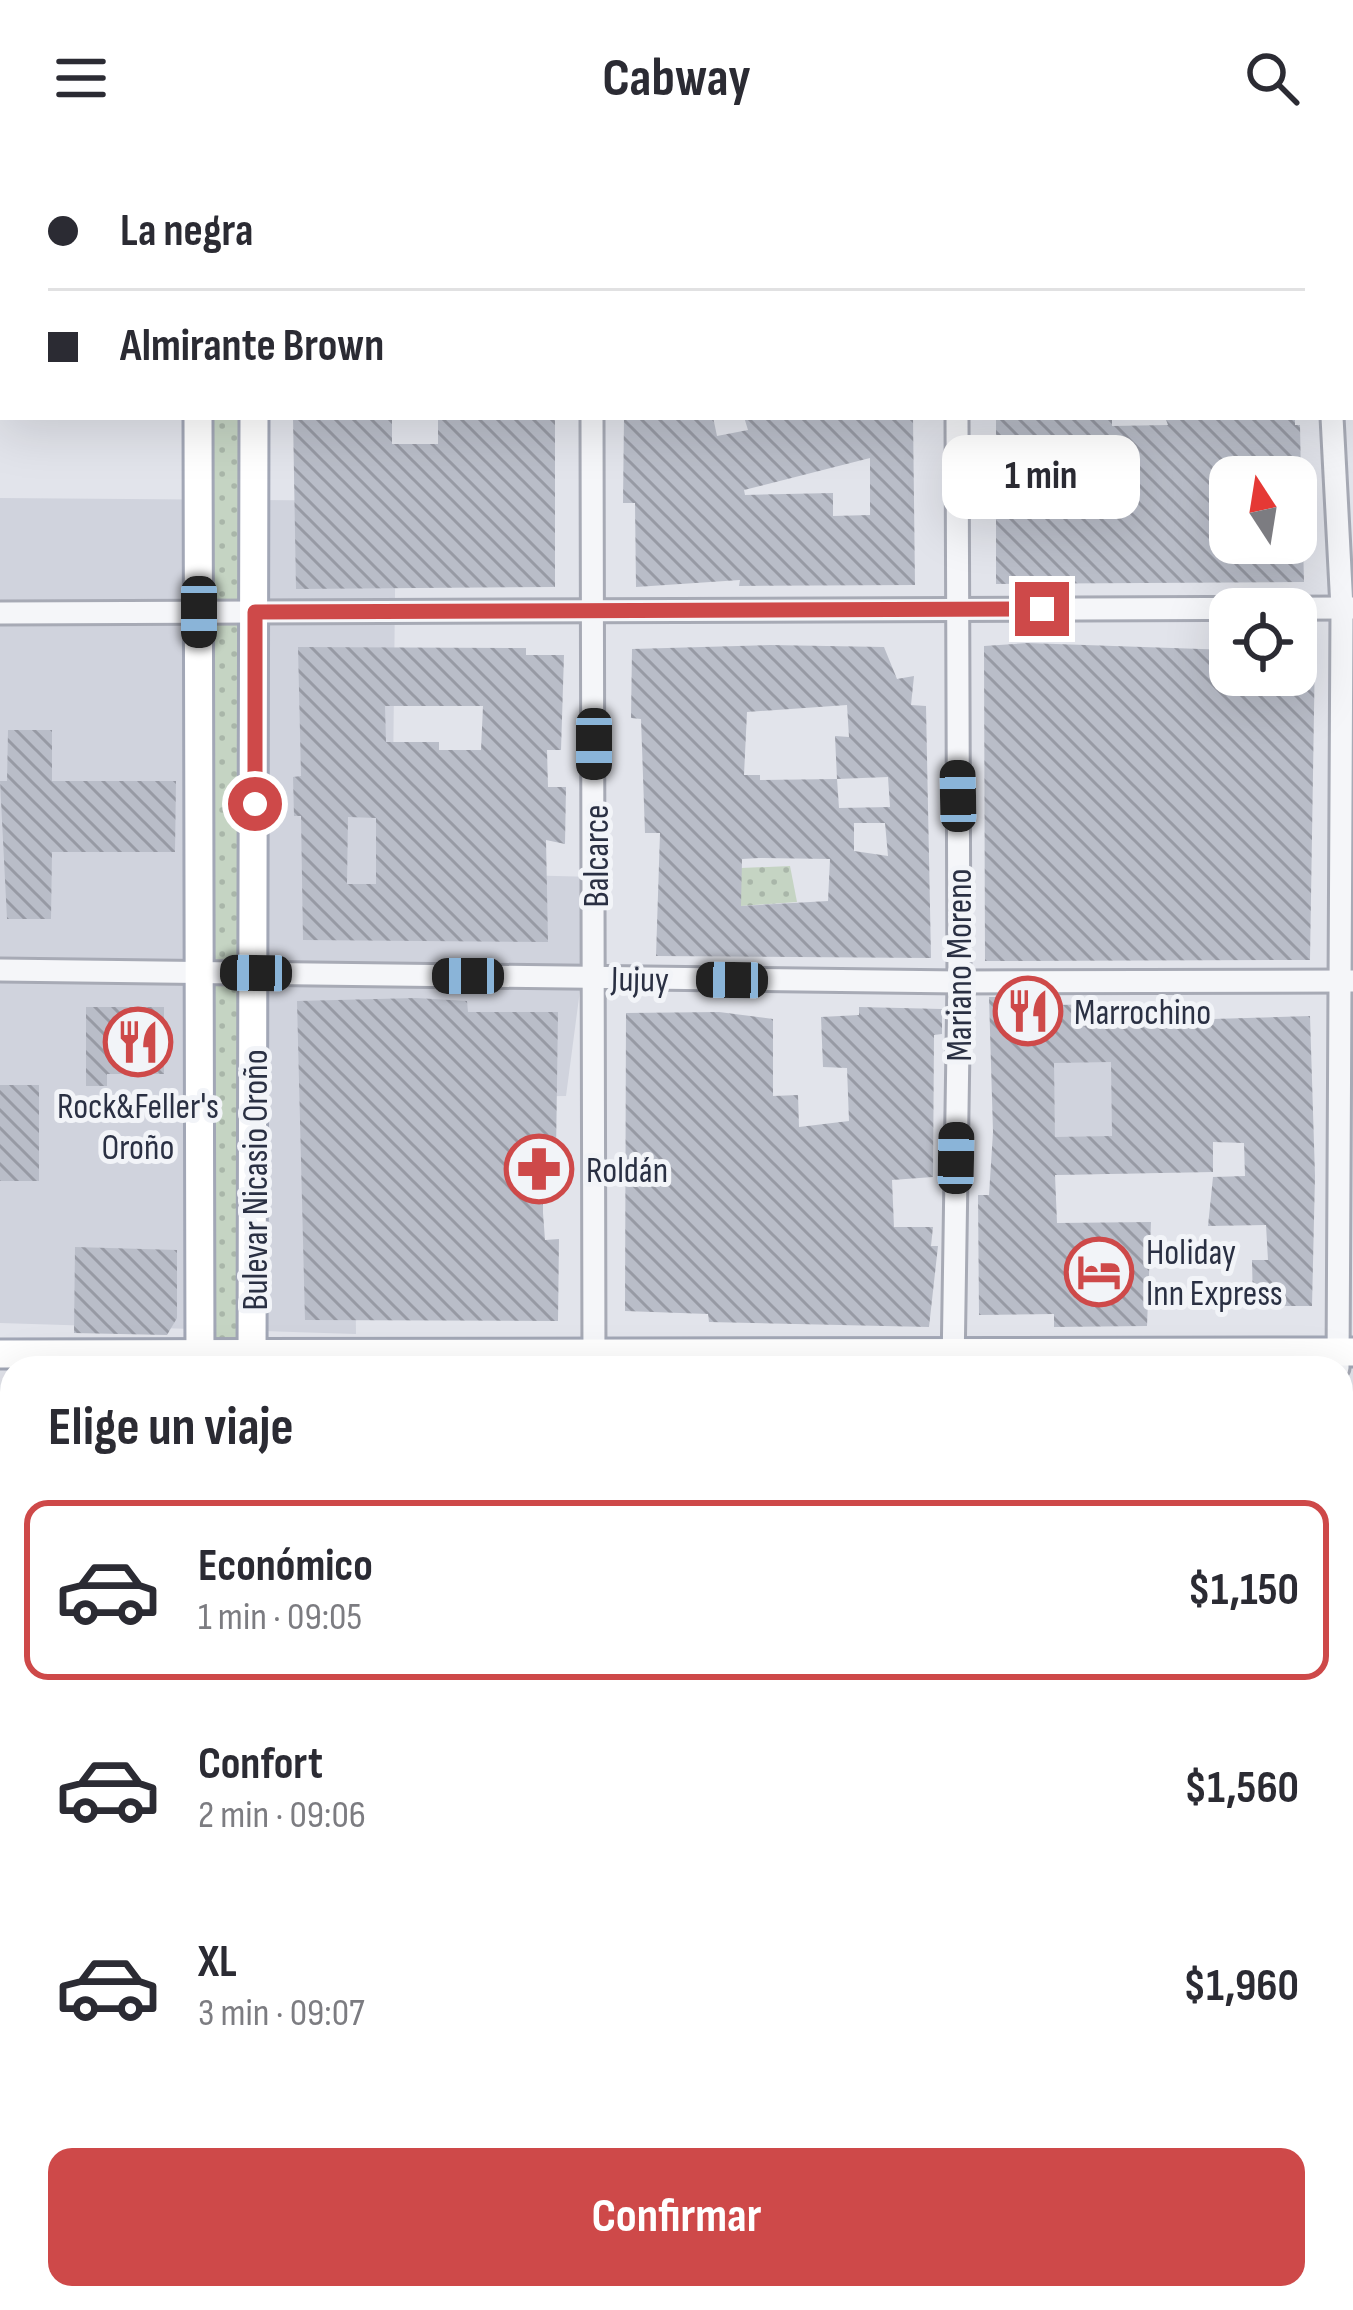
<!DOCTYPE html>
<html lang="es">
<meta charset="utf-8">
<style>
:root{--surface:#fff;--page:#f7f7f7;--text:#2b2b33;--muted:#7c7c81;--line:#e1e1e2;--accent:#ce4949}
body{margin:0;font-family:"Sofia Sans Condensed",sans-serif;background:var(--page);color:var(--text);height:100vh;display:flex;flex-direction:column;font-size:45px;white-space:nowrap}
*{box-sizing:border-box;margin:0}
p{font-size:39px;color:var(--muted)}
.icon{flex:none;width:66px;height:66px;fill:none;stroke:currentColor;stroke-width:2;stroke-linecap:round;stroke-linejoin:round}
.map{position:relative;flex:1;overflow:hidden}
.drawer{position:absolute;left:0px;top:1200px;width:1353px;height:954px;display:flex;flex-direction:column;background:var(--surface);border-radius:36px 36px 0 0;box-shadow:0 12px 48px #0002}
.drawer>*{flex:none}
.top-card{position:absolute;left:0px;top:0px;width:1353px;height:264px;box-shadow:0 12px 48px #0002;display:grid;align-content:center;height:264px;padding:0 48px;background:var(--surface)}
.needle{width:78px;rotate:348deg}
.controls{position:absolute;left:1209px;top:300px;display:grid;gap:24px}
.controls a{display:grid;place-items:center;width:108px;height:108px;border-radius:24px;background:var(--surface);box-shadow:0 12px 48px #0002;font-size:60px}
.end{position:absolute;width:54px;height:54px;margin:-27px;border:15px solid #ce4949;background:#fff;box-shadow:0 0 0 6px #fff}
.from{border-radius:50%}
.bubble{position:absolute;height:84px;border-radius:24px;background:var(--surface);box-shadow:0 12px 48px #0002;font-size:39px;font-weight:700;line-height:84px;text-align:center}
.car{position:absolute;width:36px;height:72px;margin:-36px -18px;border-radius:15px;box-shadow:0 0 9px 3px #0007;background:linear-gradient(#222 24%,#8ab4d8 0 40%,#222 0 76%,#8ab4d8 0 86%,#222 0)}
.top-card b{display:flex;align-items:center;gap:42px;height:114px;font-size:45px}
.top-card b+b{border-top:3px solid var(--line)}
.top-card i{width:30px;height:30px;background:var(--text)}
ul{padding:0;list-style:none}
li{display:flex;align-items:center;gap:36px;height:180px;margin:0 24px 18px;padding:0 24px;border:6px solid transparent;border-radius:24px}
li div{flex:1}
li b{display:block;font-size:45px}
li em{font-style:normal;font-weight:700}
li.active{border-color:var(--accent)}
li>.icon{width:108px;height:108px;stroke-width:1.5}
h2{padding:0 48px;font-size:54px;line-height:144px}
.cta{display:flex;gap:24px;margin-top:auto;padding:24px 48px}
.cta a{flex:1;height:138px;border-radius:24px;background:var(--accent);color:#fff;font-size:48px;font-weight:700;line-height:138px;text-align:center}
header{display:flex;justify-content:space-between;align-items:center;height:156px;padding:0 48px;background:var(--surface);font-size:54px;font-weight:700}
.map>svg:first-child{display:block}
.built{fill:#d0d3dd}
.grass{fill:url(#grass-dots)}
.building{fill:url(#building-back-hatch);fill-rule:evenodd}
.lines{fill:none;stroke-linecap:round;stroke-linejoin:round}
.minor-casing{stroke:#a7aab5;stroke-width:27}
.major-casing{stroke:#a2a7b6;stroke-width:33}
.minor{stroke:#f5f6f9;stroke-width:21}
.major{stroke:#fff;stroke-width:27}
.route{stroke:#ce4949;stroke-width:15}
.labels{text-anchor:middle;stroke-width:10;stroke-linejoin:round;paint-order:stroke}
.street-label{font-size:36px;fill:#2a3043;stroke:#f2f4f8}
.poi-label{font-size:36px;fill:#2a3043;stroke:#f2f4f8;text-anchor:start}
</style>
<header><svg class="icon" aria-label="menu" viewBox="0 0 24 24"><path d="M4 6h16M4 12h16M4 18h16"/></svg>Cabway<svg class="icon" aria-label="search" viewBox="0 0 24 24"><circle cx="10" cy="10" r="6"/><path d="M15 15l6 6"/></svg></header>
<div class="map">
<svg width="1353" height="2154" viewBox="0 0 1353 2154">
<defs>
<pattern id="grass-dots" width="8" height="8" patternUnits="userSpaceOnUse" patternTransform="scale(3)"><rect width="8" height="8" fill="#c5d4c3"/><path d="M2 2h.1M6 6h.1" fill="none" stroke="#a9b6a9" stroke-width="1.8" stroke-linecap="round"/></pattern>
<pattern id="building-back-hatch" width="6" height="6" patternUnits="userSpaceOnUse" patternTransform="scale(3)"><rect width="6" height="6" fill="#b9bdc8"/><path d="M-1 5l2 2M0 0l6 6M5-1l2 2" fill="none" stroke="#979aa4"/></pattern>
</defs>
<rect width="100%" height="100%" fill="#e2e4eb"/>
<g class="built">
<path d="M0 342 396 345 392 716 595 721 566 940 353 943 356 1178 0 1167Z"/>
<path d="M1144 847 1147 1017 1055 1019 1053 849Z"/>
</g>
<g class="grass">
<path d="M198 261H254L252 1212H200Z"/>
<path d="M790 710 797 746 741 750V712Z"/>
</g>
<g class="building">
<path d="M293 261H392V288H438V261H555V431L296 433Z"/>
<path d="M624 261H713L717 280 748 274 744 261H913L915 429 739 430 740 424 636 431 635 347H623ZM870 302V359L833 360V337L745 339 744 334Z"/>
<path d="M996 261H1112V270L1168 269 1165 261H1295V269H1300L1301 321H1230V387H1303L1304 426 996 428Z"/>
<path d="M1027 487 1230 494V519H1296V493L1315 494 1310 804 985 805 984 490Z"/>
<path d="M770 489 884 491 897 523 914 520 911 549 926 550 931 802 656 800 660 677H645L641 563 631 562 632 493ZM847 549 849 581 835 580 837 623 760 624V619H744L747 556ZM888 621 890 651 839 652 837 623ZM854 667H885L888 700 854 695ZM759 702 830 703 828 745 741 750 742 703Z"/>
<path d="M298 491 526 492V499H564L561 594H547L548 631H566L565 688 546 684 548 786 303 784 301 660H294L293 621 301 620ZM385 550H483L481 594H439V586H386ZM348 661 376 662V728H347Z"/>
<path d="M8 574H52V625H176L175 696H52L51 763H7L0 625H7Z"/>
<path d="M989 841H1053V849L1144 848 1145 865 1310 860 1315 1020 1312 1150H1253L1252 1104H1268L1266 1069 1208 1070 1213 1021 1245 1020 1244 987 1213 986V1016L1055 1019 1057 1067 1151 1066 1147 1170 1054 1171V1158L979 1159 978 1039H989L993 976ZM1111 906 1112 980 1055 981 1054 907Z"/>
<path d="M416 842 467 845 468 856H558L556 998H550V1024L543 1025V1057L545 1084 559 1083 558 1165 305 1164 297 845Z"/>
<path d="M86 851H164V918H107V930H86Z"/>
<path d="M859 851 942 853V878L934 879 933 1021 892 1024 894 1071H933L931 1090H938L929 1171 709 1166 708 1158 625 1155 626 857 719 856 773 863V940L798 939 799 971 849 965 847 912 823 911 821 861 859 859Z"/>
<rect x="0" y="929" width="39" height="96"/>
<path d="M75 1091 177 1094V1162L167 1179 74 1177Z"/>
</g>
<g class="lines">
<defs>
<g id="minor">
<path d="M591 3V0"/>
<path d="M957 3V0"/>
<path d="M1329 3V0"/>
<path d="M0 86H3"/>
<path d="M1350 90H1353"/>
<path d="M592 261 594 1212"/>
<path d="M1332 261 1342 452 1338 1212"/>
<path d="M0 457 1353 452"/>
<path d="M0 814 959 826 1353 825"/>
<path d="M953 1212 959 826 957 261"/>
<path d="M1341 1569 1342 2154"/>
<path d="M0 1951H12"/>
<path d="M595 2154V2142"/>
<path d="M956 2154V2142"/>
</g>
<g id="major">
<path d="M198 0V3"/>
<path d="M254 0V3"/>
<path d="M198 261 200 1212"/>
<path d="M0 1198 1353 1196"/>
<path d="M252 1211 254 261"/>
<path d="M0 1568H12"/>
<path d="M1341 1574H1353"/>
<path d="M198 2154V2142"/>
<path d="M251 2154 252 2142"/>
</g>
</defs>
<use href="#minor" class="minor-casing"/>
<use href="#major" class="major-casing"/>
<use href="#minor" class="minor"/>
<use href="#major" class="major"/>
</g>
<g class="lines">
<path class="route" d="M255 648V456L1042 453"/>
</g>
<defs>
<symbol id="restaurant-ring" viewBox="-11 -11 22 22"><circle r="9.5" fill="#f2f4f8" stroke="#ce4949" stroke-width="1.5"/><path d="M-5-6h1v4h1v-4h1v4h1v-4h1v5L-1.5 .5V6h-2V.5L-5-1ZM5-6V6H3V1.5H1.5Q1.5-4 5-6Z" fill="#ce4949"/></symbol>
<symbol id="pharmacy-ring" viewBox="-11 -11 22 22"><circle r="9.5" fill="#f2f4f8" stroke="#ce4949" stroke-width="1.5"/><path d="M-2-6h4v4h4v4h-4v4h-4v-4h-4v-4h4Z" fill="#ce4949"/></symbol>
<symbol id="hotel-ring" viewBox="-11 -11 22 22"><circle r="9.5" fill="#f2f4f8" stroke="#ce4949" stroke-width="1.5"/><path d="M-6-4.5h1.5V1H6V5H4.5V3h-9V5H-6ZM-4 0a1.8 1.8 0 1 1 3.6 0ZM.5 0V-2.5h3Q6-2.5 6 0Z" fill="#ce4949"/></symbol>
</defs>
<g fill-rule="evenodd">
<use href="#restaurant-ring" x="990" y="817" width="76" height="76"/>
<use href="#restaurant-ring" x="100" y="848" width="76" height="76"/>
<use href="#pharmacy-ring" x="501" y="975" width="76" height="76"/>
<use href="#hotel-ring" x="1061" y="1078" width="76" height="76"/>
</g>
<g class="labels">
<g class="street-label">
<text transform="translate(595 700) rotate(-90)" y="13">Balcarce</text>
<text transform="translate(958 809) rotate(-90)" y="13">Mariano Moreno</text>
<text transform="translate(640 822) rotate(1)" y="13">Jujuy</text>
<text transform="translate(254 1024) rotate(-90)" y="13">Bulevar Nicasio Oroño</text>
</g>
<g class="poi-label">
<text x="1074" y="868">Marrochino</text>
<text x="138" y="962" text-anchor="middle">Rock&amp;Feller's<tspan x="138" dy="41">Oroño</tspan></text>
<text x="586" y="1026">Roldán</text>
<text x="1146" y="1108">Holiday<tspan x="1146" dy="41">Inn Express</tspan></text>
</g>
</g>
</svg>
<div class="controls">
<a><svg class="needle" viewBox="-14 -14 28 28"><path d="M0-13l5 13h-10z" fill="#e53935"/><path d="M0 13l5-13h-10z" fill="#7c7c81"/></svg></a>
<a><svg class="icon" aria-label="locate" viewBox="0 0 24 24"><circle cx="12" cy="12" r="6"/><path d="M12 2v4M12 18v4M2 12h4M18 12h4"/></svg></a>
</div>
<i class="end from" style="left:255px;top:648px"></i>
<i class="end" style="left:1042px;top:453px"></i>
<div class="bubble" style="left:942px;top:279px;width:198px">1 min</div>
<i class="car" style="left:199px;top:456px;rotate:180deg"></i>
<i class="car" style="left:594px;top:588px;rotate:180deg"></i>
<i class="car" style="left:958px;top:640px;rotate:359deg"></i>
<i class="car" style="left:256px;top:817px;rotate:271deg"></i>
<i class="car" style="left:468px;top:820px;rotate:270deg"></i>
<i class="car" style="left:732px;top:824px;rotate:271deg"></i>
<i class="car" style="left:956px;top:1002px;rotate:1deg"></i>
<div class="top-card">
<b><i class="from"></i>La negra</b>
<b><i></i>Almirante Brown</b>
</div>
<section class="drawer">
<h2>Elige un viaje</h2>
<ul>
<li class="active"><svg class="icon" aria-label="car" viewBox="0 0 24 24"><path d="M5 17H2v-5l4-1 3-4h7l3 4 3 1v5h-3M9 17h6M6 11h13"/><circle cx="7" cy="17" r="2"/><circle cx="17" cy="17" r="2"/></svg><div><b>Económico</b><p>1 min · 09:05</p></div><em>$1,150</em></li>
<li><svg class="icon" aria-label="car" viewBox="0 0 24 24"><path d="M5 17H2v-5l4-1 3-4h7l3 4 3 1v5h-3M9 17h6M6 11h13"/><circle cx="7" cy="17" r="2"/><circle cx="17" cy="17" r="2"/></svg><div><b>Confort</b><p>2 min · 09:06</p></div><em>$1,560</em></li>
<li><svg class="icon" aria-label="car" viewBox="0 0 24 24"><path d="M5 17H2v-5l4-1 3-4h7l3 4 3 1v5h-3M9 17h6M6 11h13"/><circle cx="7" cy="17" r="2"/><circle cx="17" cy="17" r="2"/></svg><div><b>XL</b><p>3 min · 09:07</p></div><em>$1,960</em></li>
</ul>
<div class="cta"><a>Confirmar</a></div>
</section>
</div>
